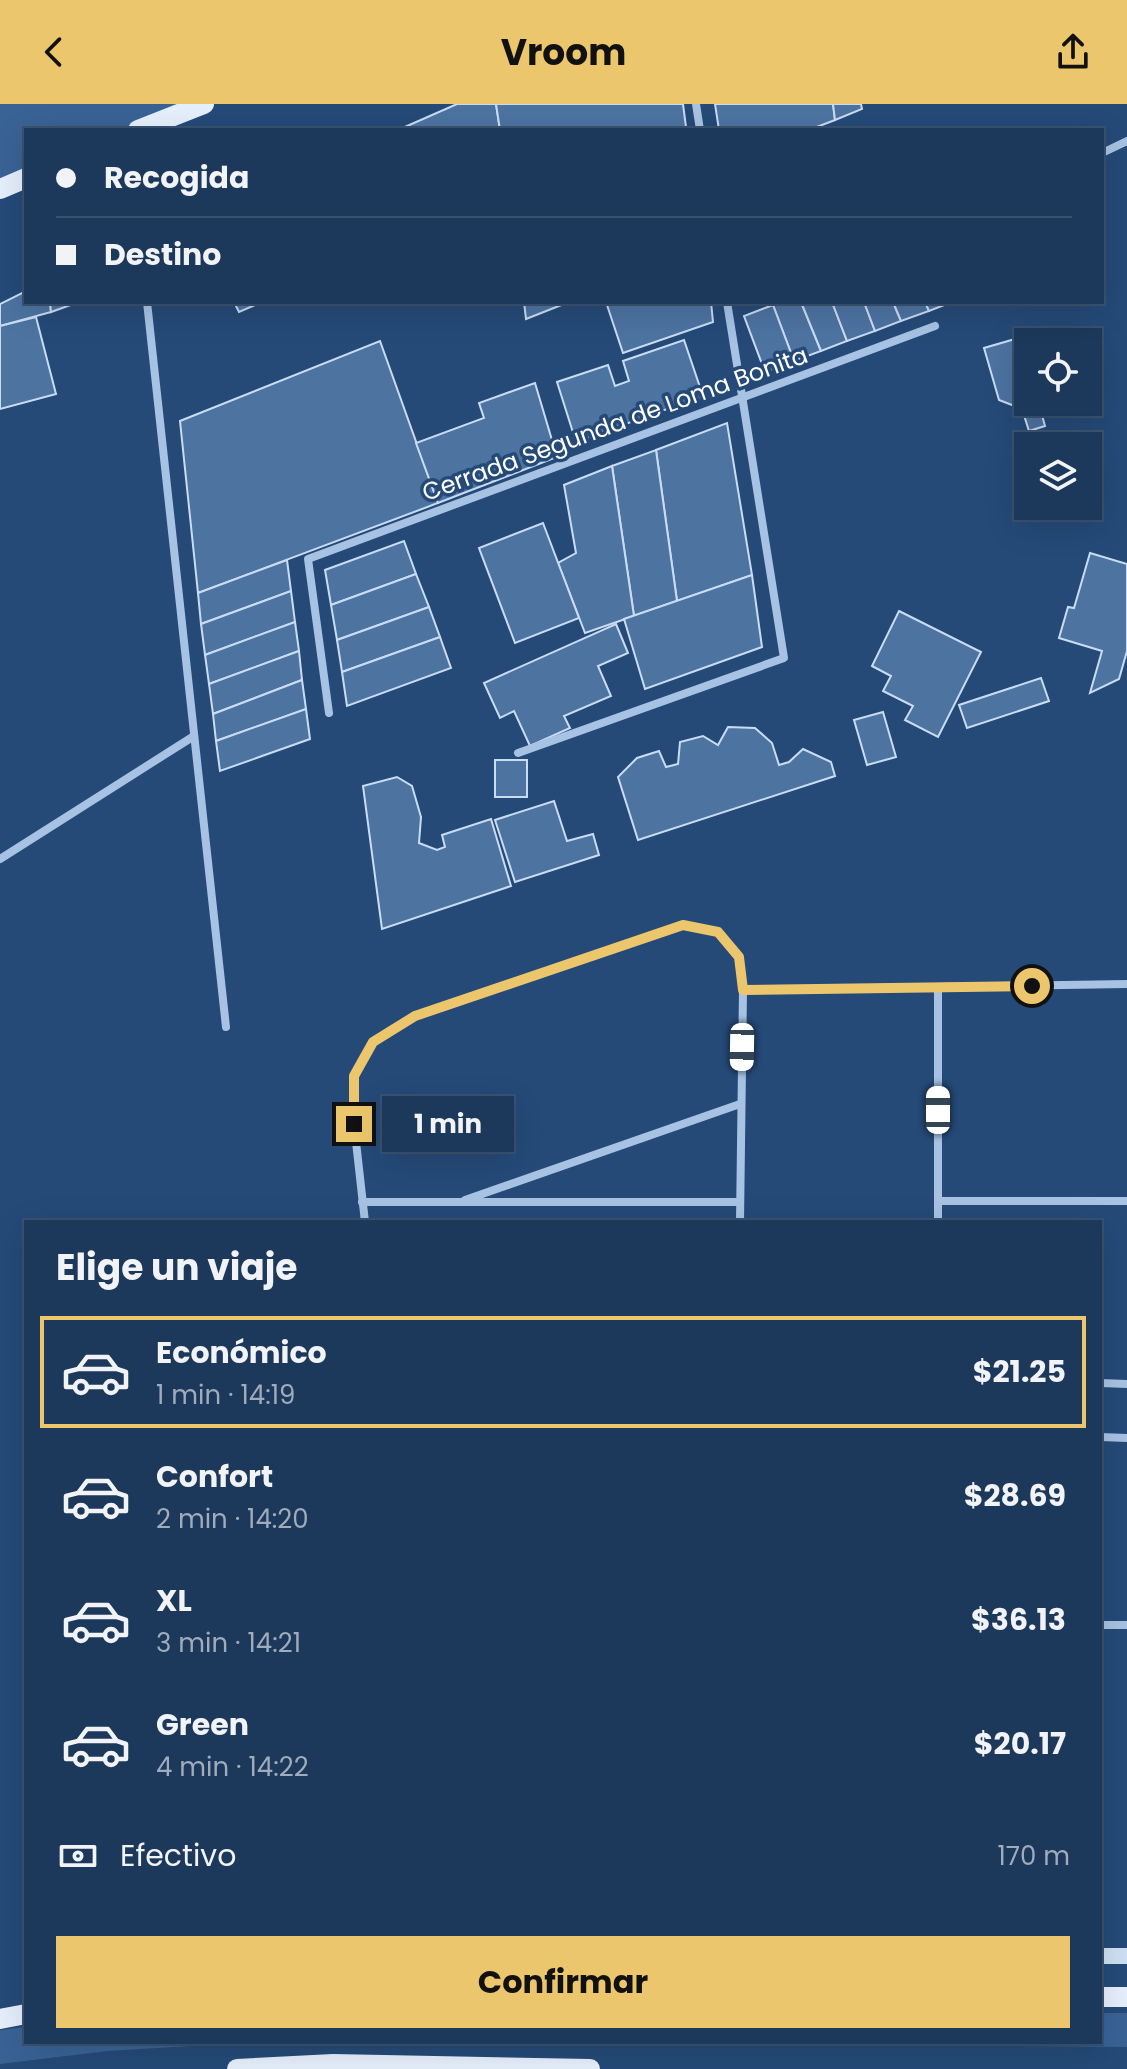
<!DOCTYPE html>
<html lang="es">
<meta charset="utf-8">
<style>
:root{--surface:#1c385a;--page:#253f60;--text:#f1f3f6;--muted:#a0acbb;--line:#3a5270;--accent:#ecc66c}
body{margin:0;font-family:Poppins,sans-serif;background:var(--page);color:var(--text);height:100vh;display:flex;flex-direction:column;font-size:30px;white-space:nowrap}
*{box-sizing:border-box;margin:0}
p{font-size:26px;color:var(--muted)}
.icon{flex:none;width:44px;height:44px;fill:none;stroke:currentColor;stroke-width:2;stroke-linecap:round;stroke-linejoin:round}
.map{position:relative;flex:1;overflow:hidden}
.details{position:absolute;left:24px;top:1116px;width:1078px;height:824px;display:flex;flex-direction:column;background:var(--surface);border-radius:0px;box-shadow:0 8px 32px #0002,0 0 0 2px var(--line)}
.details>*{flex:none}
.hud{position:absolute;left:24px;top:24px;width:1080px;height:176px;border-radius:0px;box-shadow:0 8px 32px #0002,0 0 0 2px var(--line);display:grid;align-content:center;height:176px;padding:0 32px;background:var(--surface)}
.fabs{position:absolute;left:1014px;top:224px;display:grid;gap:16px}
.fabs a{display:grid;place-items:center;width:88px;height:88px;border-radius:0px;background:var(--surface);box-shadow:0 8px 32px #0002,0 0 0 2px var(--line);font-size:40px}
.end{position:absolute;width:36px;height:36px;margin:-18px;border:10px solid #ecc66c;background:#111;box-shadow:0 0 0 4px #111}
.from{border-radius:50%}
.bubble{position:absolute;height:56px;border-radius:0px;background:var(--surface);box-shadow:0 8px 32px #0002,0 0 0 2px var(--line);font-size:26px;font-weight:700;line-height:56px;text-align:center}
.car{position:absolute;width:24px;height:48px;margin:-24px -12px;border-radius:10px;box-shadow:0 0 6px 2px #0007;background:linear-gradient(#fff 24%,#345 0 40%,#fff 0 76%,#345 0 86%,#fff 0)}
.hud b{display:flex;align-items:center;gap:28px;height:76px;font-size:30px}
.hud b+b{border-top:2px solid var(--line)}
.hud i{width:20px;height:20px;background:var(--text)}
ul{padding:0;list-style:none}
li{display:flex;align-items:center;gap:24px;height:112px;margin:0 16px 12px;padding:0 16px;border:4px solid transparent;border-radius:0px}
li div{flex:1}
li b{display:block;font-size:30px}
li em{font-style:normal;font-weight:700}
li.active{border-color:var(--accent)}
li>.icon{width:72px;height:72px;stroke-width:1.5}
h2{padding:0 32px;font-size:36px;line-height:96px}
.pay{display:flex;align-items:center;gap:20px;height:88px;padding:0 32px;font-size:30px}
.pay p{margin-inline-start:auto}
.button{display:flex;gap:16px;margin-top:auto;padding:16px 32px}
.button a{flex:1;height:92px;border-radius:0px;background:var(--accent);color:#111;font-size:32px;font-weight:700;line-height:92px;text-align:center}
header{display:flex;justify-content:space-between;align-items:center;height:104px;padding:0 32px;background:var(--accent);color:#111;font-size:36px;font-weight:700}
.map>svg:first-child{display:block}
.green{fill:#396395}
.building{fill:#4d73a1;stroke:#c9dcf3;stroke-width:2}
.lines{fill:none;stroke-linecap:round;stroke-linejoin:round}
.street{stroke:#a7c2e3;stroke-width:8}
.secondary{stroke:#cfdff3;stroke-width:16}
.primary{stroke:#e6effc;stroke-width:20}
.route{stroke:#ecc66c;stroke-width:10}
.labels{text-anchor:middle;stroke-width:7;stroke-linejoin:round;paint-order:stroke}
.street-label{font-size:24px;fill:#fff;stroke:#254a78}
</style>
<header><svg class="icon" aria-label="back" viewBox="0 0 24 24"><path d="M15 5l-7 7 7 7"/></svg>Vroom<svg class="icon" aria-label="share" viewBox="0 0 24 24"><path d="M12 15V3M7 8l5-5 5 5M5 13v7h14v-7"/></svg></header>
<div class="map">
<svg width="1127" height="1965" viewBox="0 0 1127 1965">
<rect width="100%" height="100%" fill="#254a78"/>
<g class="green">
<path d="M0 0H187L123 26H26V72L0 84Z"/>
<path d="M1100 1909H1127V1943L521 1938H1100Z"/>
<path d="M26 1923V1938H385L240 1939 108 1947 0 1960V1926Z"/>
</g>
<g class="building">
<path d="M457 0H496L500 26H398Z"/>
<path d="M496 0H683L686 23 677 26H500Z"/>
<path d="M715 0H833L835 16 809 26H719Z"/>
<path d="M833 0H861L862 5 835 16Z"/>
<path d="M26 187V198H50L51 208 0 222V200Z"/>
<path d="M50 198H76V199L51 208Z"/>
<path d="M234 198H262L239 208Z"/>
<path d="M524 198H569L526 215Z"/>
<path d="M606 198H711L713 218 623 249Z"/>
<path d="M782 198H801L821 247 794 257 773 201Z"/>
<path d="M801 198H832L847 237 821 247Z"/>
<path d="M832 198H864L875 227 847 237Z"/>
<path d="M864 198H893L901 217 875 227Z"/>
<path d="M893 198H925L929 207 901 217Z"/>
<path d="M925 198H952L929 207Z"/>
<path d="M773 201 794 257 765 268 744 212Z"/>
<path d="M36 213 56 290 0 305V222Z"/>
<path d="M1053 224 1057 238H1028V298H1044L1039 300 1045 322 1029 327 1022 305 999 296 984 244Z"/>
<path d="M684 236 703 292 576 338 557 278 608 261 615 282 629 277 623 257Z"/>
<path d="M380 237 438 399 198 489 180 317Z"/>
<path d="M535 279 557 353 438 399 416 339 484 314 479 299Z"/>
<path d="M727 319 752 471 677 497 656 346Z"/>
<path d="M656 346 677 497 634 512 612 362Z"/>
<path d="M612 362 634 512 585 529 558 459 576 449 564 381Z"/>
<path d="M543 419 579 514 515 539 479 444Z"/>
<path d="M404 437 416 470 331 501 325 466Z"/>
<path d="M1090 449 1127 460V547L1119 575 1090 589 1102 547 1059 534 1068 503 1074 504Z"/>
<path d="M287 456 291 487 201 520 198 489Z"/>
<path d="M416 470 429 503 337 536 331 501Z"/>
<path d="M752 471 762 543 645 585 624 515Z"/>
<path d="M291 487 295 518 205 551 201 520Z"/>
<path d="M429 503 440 533 342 568 337 536Z"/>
<path d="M899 507 981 548 938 633 905 616 913 602 883 587 891 572 872 562Z"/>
<path d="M295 518 299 547 209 580 205 551Z"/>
<path d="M616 520 628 549 598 562 611 592 564 612 570 624 530 642 514 607 500 614 484 579Z"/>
<path d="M440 533 451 564 347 602 342 568Z"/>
<path d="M299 547 302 576 213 610 209 580Z"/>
<path d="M1041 574 1049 597 967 624 959 601Z"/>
<path d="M302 576 306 605 216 637 213 610Z"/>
<path d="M306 605 310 635 220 667 216 637Z"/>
<path d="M883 608 896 653 867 661 854 616Z"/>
<path d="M728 623 755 624 772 639 779 661 789 658 803 645 831 658 835 672 638 736 618 673 637 654 659 647 666 663 678 660 680 638 703 632 718 641Z"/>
<rect x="495" y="656" width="32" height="37"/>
<path d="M397 673 412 682 421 713 419 739 437 746 445 743 442 731 491 715 511 782 382 825 363 682Z"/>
<path d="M554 697 567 737 593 730 599 751 515 778 495 716Z"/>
</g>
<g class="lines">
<g class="street">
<path d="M696 0 700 26"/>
<path d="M1102 49 1127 37"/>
<path d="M147 198 226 923"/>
<path d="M329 609 308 455 935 222"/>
<path d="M518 649 784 554 727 198"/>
<path d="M0 755 194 632"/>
<path d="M743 886 1127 880"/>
<path d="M465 1096 740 1000"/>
<path d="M938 1097H1127"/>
<path d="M362 1098H740"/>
<path d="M365 1118 354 1020V972L373 938 415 912 683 821 718 828 739 853 743 886 740 1118"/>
<path d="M938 1118V884"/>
<path d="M1100 1279 1127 1280"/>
<path d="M1100 1333 1127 1334"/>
<path d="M1100 1521H1127"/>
</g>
<path class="secondary" d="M1100 1852H1127"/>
<g class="primary">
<path d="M138 26 204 0"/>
<path d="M0 85 26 74"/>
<path d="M1100 1893H1127"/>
<path d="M0 1915 26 1910"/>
<path d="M237 1965 333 1960 590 1965"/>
</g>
</g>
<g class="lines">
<path class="route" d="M354 1020V972L373 938 415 912 683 821 718 828 739 853 743 886 1032 882"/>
</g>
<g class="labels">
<g class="street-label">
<text transform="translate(615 320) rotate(-20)" y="8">Cerrada Segunda de Loma Bonita</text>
</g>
</g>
</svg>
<div class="fabs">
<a><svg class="icon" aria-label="locate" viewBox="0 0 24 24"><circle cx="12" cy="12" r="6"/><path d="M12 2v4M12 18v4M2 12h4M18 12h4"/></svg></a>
<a><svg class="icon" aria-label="layers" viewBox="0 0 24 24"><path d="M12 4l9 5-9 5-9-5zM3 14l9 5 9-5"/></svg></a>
</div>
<i class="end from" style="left:1032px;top:882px"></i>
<i class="end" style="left:354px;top:1020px"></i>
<div class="bubble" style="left:382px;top:992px;width:132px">1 min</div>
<i class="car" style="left:742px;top:943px;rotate:181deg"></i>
<i class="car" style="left:938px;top:1006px;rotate:0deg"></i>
<div class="hud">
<b><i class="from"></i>Recogida</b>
<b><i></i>Destino</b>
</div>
<section class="details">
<h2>Elige un viaje</h2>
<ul>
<li class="active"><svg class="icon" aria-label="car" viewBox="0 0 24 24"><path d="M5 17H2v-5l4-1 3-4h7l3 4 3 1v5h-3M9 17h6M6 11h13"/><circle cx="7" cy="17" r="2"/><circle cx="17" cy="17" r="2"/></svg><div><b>Económico</b><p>1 min · 14:19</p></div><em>$21.25</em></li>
<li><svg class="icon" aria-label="car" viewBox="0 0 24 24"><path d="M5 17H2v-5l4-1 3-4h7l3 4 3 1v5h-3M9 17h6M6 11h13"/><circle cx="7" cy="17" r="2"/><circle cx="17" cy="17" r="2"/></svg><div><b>Confort</b><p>2 min · 14:20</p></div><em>$28.69</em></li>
<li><svg class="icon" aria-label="car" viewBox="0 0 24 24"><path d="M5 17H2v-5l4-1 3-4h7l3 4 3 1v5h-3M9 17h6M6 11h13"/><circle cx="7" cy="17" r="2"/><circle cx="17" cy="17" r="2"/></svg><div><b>XL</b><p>3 min · 14:21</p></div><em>$36.13</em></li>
<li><svg class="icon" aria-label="car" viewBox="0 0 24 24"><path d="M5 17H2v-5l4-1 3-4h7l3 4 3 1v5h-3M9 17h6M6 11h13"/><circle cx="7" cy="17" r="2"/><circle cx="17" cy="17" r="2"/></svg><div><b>Green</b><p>4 min · 14:22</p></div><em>$20.17</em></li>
</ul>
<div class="pay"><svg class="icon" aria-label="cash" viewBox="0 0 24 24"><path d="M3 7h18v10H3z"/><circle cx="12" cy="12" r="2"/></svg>Efectivo<p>170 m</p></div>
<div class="button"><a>Confirmar</a></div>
</section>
</div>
